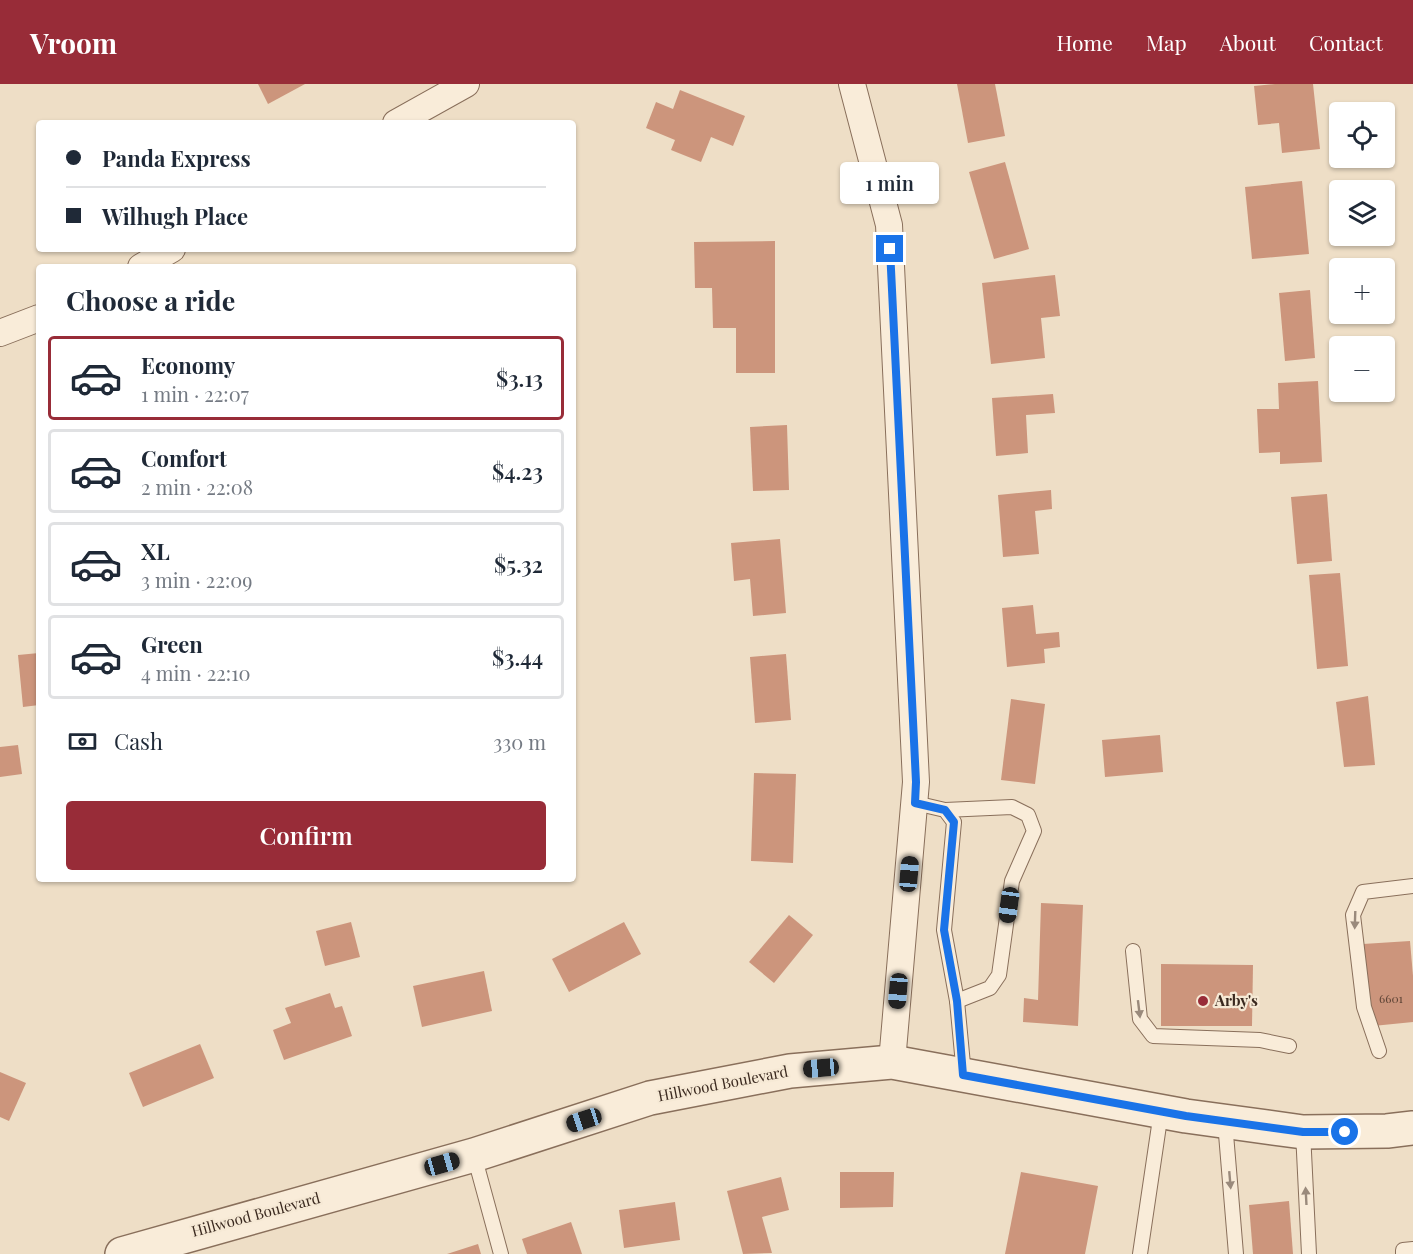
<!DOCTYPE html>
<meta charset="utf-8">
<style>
:root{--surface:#fff;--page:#f6f6f7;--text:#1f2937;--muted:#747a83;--line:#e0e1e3;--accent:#982c38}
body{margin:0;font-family:"Playfair Display",serif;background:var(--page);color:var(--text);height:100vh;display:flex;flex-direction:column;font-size:22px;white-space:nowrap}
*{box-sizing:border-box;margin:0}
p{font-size:20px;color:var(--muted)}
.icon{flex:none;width:33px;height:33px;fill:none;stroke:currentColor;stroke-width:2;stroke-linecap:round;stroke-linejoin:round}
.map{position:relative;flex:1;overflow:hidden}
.sheet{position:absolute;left:36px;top:180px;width:540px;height:618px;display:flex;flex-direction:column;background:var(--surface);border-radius:6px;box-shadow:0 2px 4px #0004}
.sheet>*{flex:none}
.top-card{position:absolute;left:36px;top:36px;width:540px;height:132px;border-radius:6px;box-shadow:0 2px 4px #0004;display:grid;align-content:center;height:132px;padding:0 30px;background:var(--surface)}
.buttons{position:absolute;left:1329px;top:18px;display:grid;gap:12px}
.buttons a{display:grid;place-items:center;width:66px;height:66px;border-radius:6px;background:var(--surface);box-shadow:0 2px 4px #0004;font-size:30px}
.end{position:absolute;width:27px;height:27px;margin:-14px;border:8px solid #1a73e8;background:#fff;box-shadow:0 0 0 3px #fff}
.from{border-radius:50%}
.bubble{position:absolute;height:42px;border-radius:6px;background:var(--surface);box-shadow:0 2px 4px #0004;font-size:20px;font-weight:600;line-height:42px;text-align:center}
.car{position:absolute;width:18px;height:36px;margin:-18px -9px;border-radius:8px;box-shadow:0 0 4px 2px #0007;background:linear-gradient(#222 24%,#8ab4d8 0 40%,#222 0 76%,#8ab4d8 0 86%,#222 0)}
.top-card b{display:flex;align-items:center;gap:21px;height:57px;font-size:22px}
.top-card b+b{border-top:2px solid var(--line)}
.top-card i{width:15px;height:15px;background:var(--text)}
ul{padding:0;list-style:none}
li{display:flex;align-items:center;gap:18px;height:84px;margin:0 12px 9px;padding:0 18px;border:3px solid var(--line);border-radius:6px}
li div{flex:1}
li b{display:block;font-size:22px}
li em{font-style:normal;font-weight:600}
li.active{border-color:var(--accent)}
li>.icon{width:54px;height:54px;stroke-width:1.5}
h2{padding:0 30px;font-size:27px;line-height:72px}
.pay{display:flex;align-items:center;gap:15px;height:66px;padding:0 30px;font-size:22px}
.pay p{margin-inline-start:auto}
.button{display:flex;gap:12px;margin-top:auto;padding:12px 30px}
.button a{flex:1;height:69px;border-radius:6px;background:var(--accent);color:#fff;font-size:24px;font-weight:600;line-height:69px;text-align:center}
header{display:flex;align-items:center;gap:36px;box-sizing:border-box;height:84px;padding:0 30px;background:var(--accent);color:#fff}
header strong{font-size:28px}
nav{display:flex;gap:33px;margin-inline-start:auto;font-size:21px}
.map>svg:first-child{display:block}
.building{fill:#cc957c}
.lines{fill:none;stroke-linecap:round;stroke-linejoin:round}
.service-casing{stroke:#896f5b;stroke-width:16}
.minor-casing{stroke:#896f5b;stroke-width:28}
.tertiary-casing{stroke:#896f5b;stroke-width:36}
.service{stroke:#f9ecd9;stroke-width:14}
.minor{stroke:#f9ecd9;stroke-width:26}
.tertiary{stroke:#f9ecd9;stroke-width:33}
.oneway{fill:#9a8a7c}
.route{stroke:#1a73e8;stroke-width:8}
.poi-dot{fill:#982c38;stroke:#f6e9d5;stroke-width:2}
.labels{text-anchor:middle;stroke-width:4.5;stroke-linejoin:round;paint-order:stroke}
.number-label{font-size:12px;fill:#5e4436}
.poi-label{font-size:15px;font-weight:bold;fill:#3a291f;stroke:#f6e9d5;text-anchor:start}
.street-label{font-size:15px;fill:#3a291f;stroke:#f6e9d5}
</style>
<header>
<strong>Vroom</strong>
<nav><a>Home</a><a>Map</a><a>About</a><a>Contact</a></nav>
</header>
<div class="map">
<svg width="1413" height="1170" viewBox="0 0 1413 1170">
<rect width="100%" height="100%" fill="#eedec6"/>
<g class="building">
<path d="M258 0H305L268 20Z"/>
<path d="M957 0H995L1005 52 968 59Z"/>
<path d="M1275 0H1313L1320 65 1282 69 1279 39 1258 41 1254 2Z"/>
<path d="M680 6 745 32 733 62 711 53 701 78 671 66 675 56 646 44 656 18 673 25Z"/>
<path d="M1005 78 1029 165 994 175 969 88Z"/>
<path d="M1302 97 1309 170 1252 175 1245 103Z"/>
<path d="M775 157V289H736V244H713L712 204H695L694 158Z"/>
<path d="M1055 191 1060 232 1041 234 1045 274 991 280 982 199Z"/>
<path d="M1310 206 1315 274 1285 277 1279 209Z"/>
<path d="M1318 297 1322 378 1280 380V368L1259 369 1257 325H1279L1278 299Z"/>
<path d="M1053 310 1055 329 1026 331 1028 369 996 372 992 314Z"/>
<path d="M787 341 789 406 753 407 750 343Z"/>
<path d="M1051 406 1052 425 1035 427 1039 470 1003 473 998 411Z"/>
<path d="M1327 410 1332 477 1297 480 1291 413Z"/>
<path d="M780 455 786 529 753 532 750 495 734 497 731 459Z"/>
<path d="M1340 489 1348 582 1317 585 1309 491Z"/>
<path d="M1033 521 1036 550 1059 548 1060 563 1044 565 1045 579 1007 583 1002 524Z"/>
<path d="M39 569V621L23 623 18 571Z"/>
<path d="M786 570 791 636 755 639 750 573Z"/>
<path d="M1368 612 1375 681 1344 683 1336 618Z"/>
<path d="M1011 615 1045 620 1035 700 1001 696Z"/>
<path d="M1160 651 1163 688 1105 693 1102 656Z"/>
<path d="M18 661 22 690 0 693V663Z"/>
<path d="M754 689 796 690 793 779 751 777Z"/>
<path d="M1041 819 1083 821 1078 942 1023 938 1024 914 1038 916Z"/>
<path d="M789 831 813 851 774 899 749 878Z"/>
<path d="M351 838 360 873 325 882 316 847Z"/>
<path d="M624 838 641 870 569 908 552 875Z"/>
<path d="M1410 857 1413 892V938L1373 942 1363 860Z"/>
<path d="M1161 880 1253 881 1252 942H1161Z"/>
<path d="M484 887 492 927 422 943 413 902Z"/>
<path d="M330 909 335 924 342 922 352 952 284 976 273 946 291 939 285 924Z"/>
<path d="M200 960 214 994 143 1023 129 989Z"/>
<path d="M0 988 26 999 9 1037 0 1033Z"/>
<path d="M840 1088H894L893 1123 840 1124Z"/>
<path d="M1021 1088 1098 1102 1085 1170H1005Z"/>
<path d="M781 1093 789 1126 762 1133 772 1169 743 1170 727 1107Z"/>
<path d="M1289 1117 1293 1170H1253L1249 1121Z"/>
<path d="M675 1118 680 1156 624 1164 619 1126Z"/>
<path d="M571 1138 582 1170H527L522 1155Z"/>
<path d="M478 1160 481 1170H447Z"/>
</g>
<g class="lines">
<defs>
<g id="service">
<path d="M915 719 945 726 954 738 944 846 957 917 964 991"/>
<path d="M945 726 1012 723 1028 731 1034 747 1012 797 999 891 990 904 957 917"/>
<path d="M1133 867 1140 935 1153 952 1260 956 1289 962"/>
<path d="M1379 967 1364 923 1353 831 1363 808 1413 802"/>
<path d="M1225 1038 1236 1170"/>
<path d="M1303 1048 1309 1170"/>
<path d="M474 1071 501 1170"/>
<path d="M1140 1170 1161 1028"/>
<path d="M1403 1170V1166L1413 1165"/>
</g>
<g id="minor">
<path d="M852 0 889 141 916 698 892 978"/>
<path d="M396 39 466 0"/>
<path d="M141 183 172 165"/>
<path d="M0 249 39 234"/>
</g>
<path id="tertiary" d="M122 1170 474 1071 650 1014 790 987 892 978 1186 1032 1303 1048 1387 1047 1413 1044"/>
</defs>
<use href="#service" class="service-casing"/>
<use href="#minor" class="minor-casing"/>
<use href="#tertiary" class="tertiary-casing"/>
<use href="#service" class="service"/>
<use href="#minor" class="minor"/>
<use href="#tertiary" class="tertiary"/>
</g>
<defs><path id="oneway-solid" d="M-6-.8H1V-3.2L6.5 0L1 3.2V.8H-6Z" transform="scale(1.5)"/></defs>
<g class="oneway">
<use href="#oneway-solid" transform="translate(1355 836) rotate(92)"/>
<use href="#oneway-solid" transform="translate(1139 925) rotate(83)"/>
<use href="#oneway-solid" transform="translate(1230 1096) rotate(85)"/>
<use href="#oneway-solid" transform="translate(1306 1112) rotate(-93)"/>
</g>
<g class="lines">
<path class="route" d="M890 165 916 698 915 719 945 726 954 738 944 846 957 917 963 991 1186 1032 1303 1048H1345"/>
</g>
<circle class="poi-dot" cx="1203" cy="917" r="6"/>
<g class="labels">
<g class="number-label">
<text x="1391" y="919">6601</text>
</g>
<g class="poi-label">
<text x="1215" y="922">Arby's</text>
</g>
<g class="street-label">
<text transform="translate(723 1000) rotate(-11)" y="5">Hillwood Boulevard</text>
<text transform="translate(256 1131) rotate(-15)" y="5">Hillwood Boulevard</text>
</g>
</g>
</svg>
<div class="buttons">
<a><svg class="icon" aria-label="locate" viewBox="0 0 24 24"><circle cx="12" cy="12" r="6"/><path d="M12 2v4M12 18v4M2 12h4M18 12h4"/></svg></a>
<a><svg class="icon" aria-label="layers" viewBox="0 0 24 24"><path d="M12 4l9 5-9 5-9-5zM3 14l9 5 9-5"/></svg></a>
<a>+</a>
<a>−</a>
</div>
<i class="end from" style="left:1345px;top:1048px"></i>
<i class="end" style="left:890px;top:165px"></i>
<div class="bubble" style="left:840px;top:78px;width:99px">1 min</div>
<i class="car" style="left:909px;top:790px;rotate:5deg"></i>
<i class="car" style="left:1009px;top:821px;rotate:188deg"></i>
<i class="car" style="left:898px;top:907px;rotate:185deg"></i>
<i class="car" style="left:821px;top:984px;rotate:265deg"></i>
<i class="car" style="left:584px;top:1036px;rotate:252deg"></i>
<i class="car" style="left:442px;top:1080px;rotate:74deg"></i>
<div class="top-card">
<b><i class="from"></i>Panda Express</b>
<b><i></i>Wilhugh Place</b>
</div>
<section class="sheet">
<h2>Choose a ride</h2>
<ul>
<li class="active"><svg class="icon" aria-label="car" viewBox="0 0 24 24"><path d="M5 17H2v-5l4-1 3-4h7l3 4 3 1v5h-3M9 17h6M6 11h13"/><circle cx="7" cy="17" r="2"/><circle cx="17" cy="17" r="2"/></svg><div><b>Economy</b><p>1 min · 22:07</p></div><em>$3.13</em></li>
<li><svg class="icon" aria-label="car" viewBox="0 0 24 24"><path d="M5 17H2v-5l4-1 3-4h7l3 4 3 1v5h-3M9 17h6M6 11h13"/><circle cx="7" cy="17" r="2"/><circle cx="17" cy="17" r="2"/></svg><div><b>Comfort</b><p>2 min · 22:08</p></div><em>$4.23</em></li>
<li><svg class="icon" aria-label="car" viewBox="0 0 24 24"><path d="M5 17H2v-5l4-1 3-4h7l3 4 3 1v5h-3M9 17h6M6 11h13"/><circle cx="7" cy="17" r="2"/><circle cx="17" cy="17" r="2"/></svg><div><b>XL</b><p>3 min · 22:09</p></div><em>$5.32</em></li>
<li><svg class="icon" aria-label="car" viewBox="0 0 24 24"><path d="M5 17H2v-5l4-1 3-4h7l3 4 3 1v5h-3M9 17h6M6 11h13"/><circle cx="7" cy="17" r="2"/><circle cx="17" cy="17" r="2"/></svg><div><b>Green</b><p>4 min · 22:10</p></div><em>$3.44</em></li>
</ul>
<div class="pay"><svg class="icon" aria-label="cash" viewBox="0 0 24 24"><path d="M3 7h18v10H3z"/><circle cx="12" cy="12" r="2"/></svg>Cash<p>330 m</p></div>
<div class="button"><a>Confirm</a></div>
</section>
</div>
